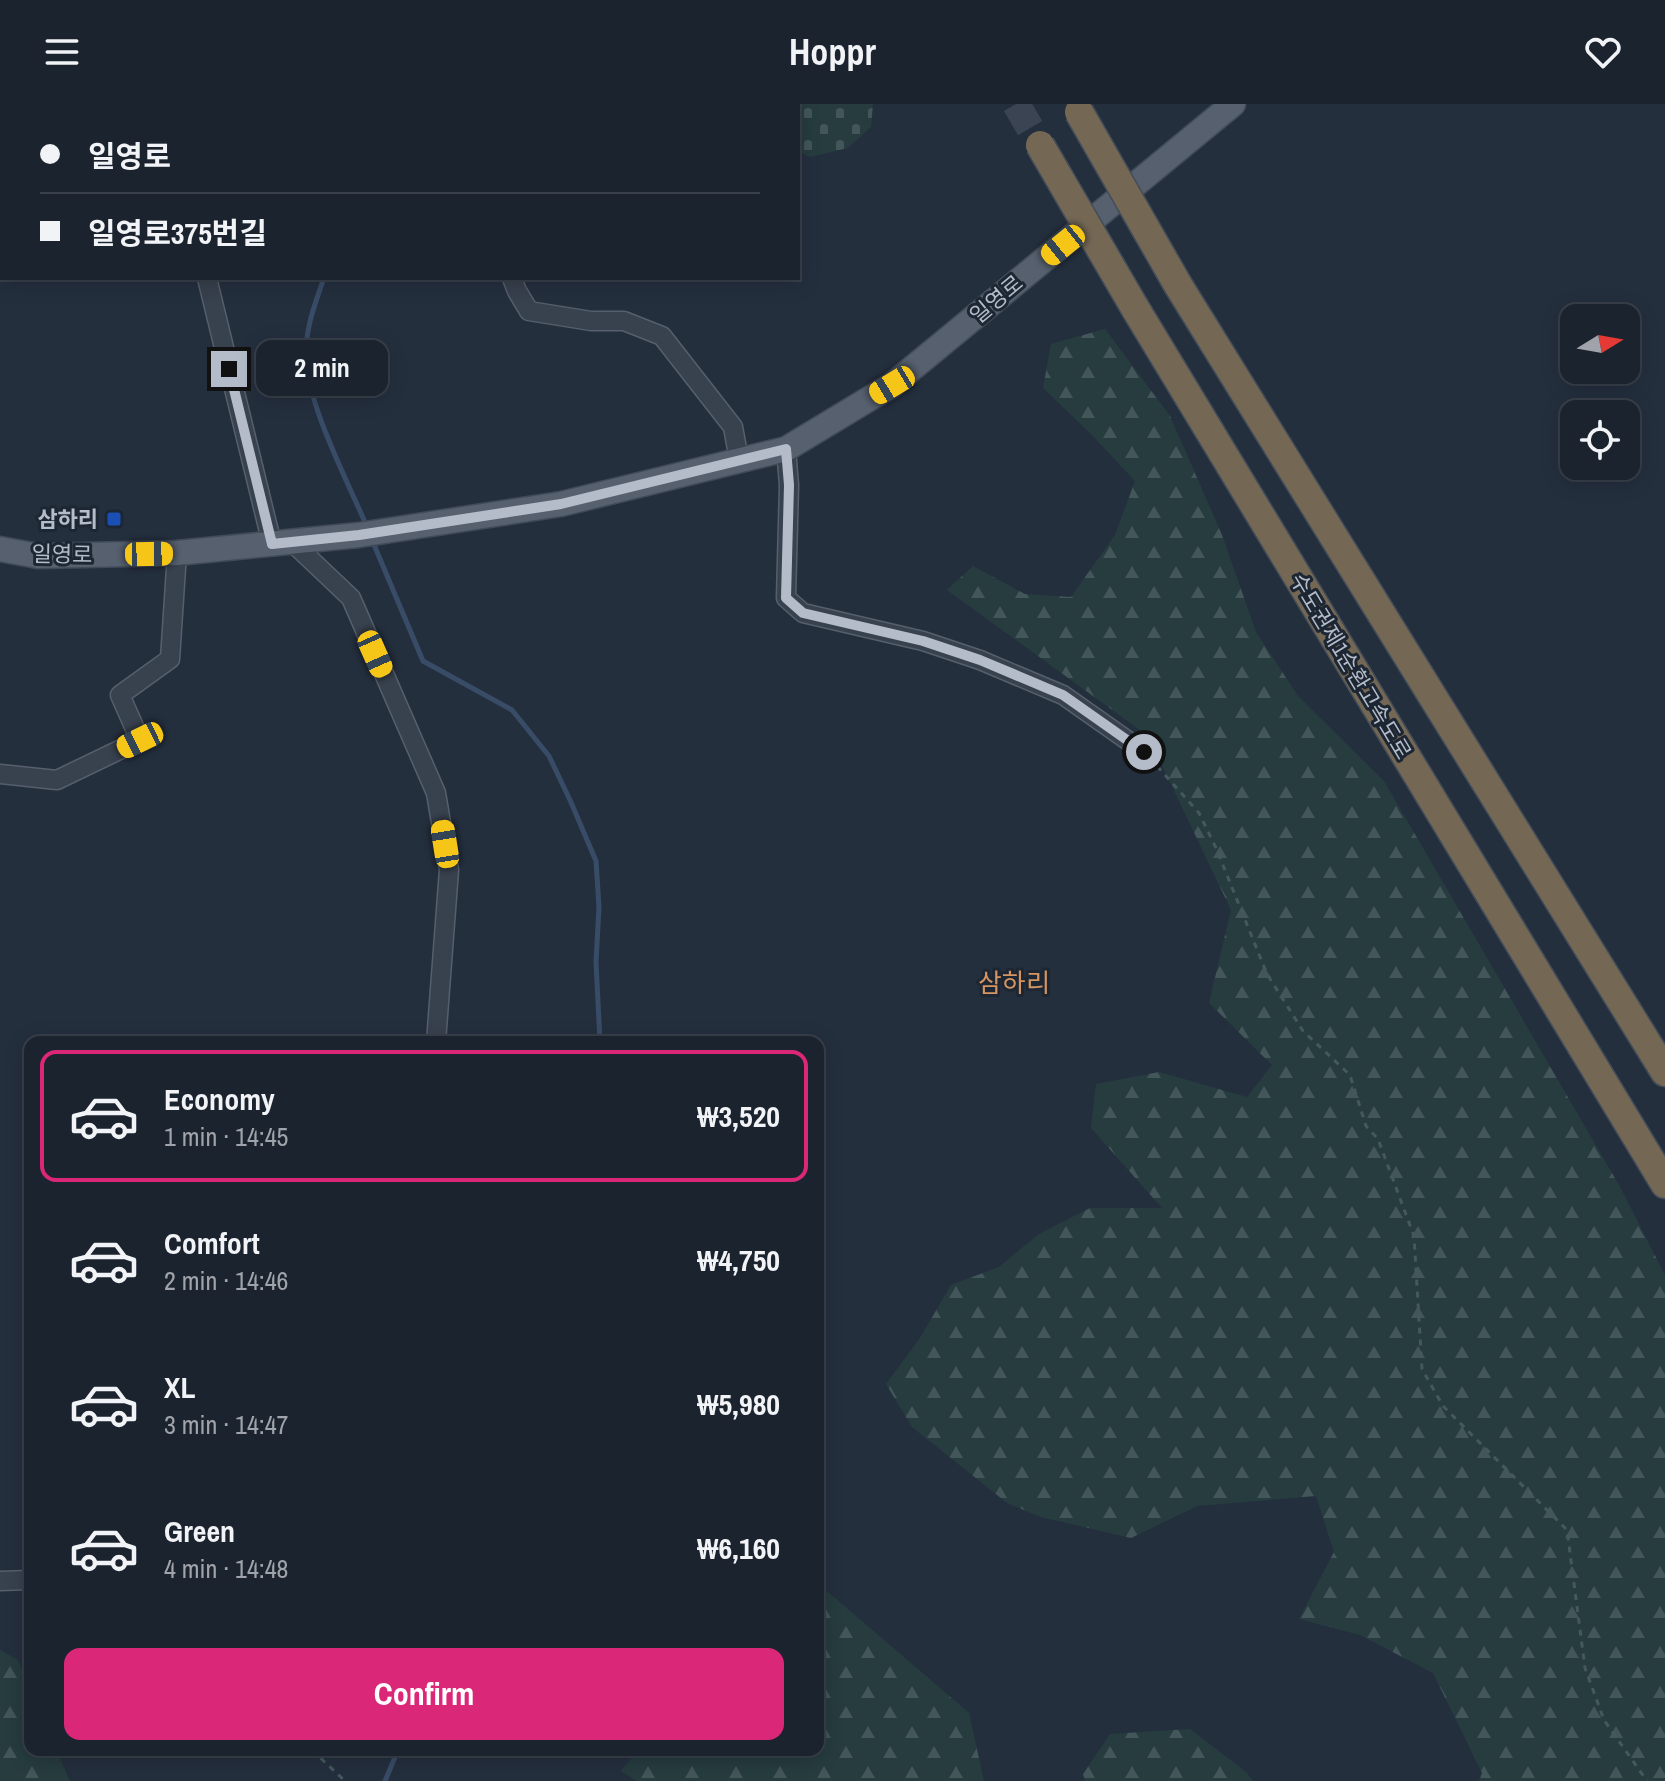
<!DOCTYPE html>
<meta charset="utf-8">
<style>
:root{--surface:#1b232e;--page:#242b36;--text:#f1f3f6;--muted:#a0a4aa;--line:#39404a;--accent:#db2777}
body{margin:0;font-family:"Archivo Narrow","Noto Sans KR",sans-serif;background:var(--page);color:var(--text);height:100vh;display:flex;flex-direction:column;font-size:30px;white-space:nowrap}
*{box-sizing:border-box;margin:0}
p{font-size:26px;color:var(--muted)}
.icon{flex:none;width:44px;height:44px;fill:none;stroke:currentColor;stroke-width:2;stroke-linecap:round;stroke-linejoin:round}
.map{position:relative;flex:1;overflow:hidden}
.sheet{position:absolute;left:24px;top:932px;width:800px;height:720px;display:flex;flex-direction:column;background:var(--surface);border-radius:16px;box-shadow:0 4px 20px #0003,0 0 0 2px var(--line)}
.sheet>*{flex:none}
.banner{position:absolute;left:0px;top:0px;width:800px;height:176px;box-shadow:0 4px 20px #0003,0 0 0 2px var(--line);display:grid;align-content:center;height:176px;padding:0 40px;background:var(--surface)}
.needle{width:52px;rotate:79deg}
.tools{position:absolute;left:1560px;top:200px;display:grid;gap:16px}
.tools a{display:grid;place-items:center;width:80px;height:80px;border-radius:16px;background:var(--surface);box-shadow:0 4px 20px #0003,0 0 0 2px var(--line);font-size:40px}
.end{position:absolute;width:36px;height:36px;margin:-18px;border:10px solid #b4bcc9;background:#111;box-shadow:0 0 0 4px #111}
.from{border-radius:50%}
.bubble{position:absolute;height:56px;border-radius:16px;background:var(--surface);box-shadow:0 4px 20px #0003,0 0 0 2px var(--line);font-size:26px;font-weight:700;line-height:56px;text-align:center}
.car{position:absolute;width:24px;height:48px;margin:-24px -12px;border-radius:10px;box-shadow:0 0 6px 2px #0007;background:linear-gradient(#f5c518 24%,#345 0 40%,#f5c518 0 76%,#345 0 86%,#f5c518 0)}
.banner b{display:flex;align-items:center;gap:28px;height:76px;font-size:30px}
.banner b+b{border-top:2px solid var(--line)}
.banner i{width:20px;height:20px;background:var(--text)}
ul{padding:14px 0 0;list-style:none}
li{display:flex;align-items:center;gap:24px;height:132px;margin:0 16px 12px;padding:0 24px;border:4px solid transparent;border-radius:16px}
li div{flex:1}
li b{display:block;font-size:30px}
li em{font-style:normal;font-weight:700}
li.selected{border-color:var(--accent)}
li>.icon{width:72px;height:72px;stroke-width:1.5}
.cta{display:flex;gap:16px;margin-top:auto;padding:16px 40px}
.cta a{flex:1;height:92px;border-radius:16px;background:var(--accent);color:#fff;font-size:32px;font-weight:700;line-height:92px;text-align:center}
header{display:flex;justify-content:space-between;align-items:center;height:104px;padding:0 40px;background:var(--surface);font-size:36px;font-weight:700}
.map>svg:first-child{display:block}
.forest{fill:url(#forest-firs)}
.cemetery{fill:url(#cemetery-stones)}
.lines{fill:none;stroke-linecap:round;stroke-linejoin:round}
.stream{stroke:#394c67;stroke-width:5}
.highway-tunnel{stroke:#3a4453;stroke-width:28;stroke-dasharray:28 14;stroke-linecap:butt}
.minor-casing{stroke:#565f6c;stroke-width:21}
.major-casing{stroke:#414a57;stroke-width:27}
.highway-casing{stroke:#434c59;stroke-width:31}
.path{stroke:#44595c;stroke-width:3;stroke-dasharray:6 6;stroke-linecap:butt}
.minor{stroke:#38414e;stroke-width:18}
.major{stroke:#56606e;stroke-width:24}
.highway{stroke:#746855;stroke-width:28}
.highway-bridge-casing{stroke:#434c59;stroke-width:31;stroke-linecap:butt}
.highway-bridge{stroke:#746855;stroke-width:28}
.route{stroke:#b4bcc9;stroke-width:10}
.transit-dot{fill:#1a4fb4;stroke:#1d2633;stroke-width:3}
.labels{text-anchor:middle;stroke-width:6;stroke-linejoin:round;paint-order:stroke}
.street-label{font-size:22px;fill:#b4bcc9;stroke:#1d2633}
.poi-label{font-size:22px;font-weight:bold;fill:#b4bcc9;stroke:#1d2633;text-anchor:end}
.quarter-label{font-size:26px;fill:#d59563;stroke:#1d2633}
</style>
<header><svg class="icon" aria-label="menu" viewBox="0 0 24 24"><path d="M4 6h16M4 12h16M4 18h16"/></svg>Hoppr<svg class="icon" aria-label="heart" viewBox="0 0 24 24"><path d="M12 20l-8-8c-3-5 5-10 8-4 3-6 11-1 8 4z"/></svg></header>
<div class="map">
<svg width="1665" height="1677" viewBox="0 0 1665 1677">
<defs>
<pattern id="forest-firs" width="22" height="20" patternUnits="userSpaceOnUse" patternTransform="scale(2)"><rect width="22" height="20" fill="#263c3f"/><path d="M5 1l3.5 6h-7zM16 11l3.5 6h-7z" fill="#435659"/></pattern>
<pattern id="cemetery-stones" width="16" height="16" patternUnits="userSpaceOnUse" patternTransform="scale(2)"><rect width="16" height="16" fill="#263c3f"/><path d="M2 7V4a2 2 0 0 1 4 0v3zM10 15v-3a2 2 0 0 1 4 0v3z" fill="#435659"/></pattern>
</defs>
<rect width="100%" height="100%" fill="#242f3e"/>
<g class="forest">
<path d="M1105 225 1170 312 1222 431 1256 528 1298 592 1384 677 1619 1081 1665 1171V1677H1479L1482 1669 1433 1569 1360 1531 1299 1515 1334 1448 1316 1392 1197 1402 1131 1434 1041 1413 1007 1399 912 1323 886 1280 920 1234 951 1181 999 1163 1039 1130 1090 1104H1162L1091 1024 1096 980 1159 968 1247 993 1272 961 1209 899 1231 806 1148 632 947 486 973 462 1025 490 1071 493 1115 431 1135 377 1091 330 1043 284 1051 240Z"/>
<path d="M828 1488 969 1609 984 1677H637L621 1667 639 1646H818V1493Z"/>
<path d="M0 1546 18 1556 30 1584V1646H56L70 1677H0Z"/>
<path d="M1190 1625 1246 1668 1253 1677H1085L1083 1670 1110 1630Z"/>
</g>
<path class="cemetery" d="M715 0H873L871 23 848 44 810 53 798 47V2Z"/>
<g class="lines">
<g class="stream">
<path d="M348 0 349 2"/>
<path d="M324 174C315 199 305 226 306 253 307 300 348 378 367 423"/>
<path d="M372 436 423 557 512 606 549 652 570 696 596 757 599 803 596 858 600 938"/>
<path d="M385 1677 398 1646"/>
</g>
<path class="highway-tunnel" d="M1016 0 1040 41"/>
<defs>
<g id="minor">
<path d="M40 0 43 2"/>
<path d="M527 0V2"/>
<path d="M8 2V0"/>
<path d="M0 112 2 111"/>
<path d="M207 174 272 440"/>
<path d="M512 174 517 187 529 207 591 217H624L662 232 733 323 739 356"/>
<path d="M786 345 789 381 786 494 803 509 923 537 980 556 1063 591 1144 648"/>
<path d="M292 438 351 494 436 689 449 766 436 938"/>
<path d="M0 670 57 676 140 636 120 591 170 555 177 449"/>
<path d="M0 1477 30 1476"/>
</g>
<path id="major" d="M0 445 38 452 177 449 359 431 561 400 786 345 892 281 1233 0"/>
<g id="highway">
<path d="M1178 181 1665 968"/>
<path d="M1135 204 1665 1080"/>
</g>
</defs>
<use href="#minor" class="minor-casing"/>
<use href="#major" class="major-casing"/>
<use href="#highway" class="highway-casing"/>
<g class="path">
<path d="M1157 662 1199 709 1216 744 1267 870 1303 927 1350 971 1366 1022 1378 1035 1414 1132 1422 1265 1443 1302 1567 1426 1585 1564 1604 1616 1647 1677"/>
<path d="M312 1646 345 1677"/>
</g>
<use href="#minor" class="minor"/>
<use href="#major" class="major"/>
<use href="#highway" class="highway"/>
<defs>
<g id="highway-bridge">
<path d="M1079 8 1178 181"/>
<path d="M1040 41 1135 204"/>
</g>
</defs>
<use href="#highway-bridge" class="highway-bridge-casing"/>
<use href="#highway-bridge" class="highway-bridge"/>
</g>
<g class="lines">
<path class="route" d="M229 265 272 440 359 431 561 400 786 345 789 381 786 494 803 509 923 537 980 556 1063 591 1144 648"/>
</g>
<rect class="transit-dot" x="106" y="407" width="16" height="16" rx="4"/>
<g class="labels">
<g class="street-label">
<text transform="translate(996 195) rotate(-40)" y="8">일영로</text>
<text transform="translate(62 450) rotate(1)" y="8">일영로</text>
<text transform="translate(1351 562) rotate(59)" y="8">수도권제1순환고속도로</text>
</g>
<g class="poi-label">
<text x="98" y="423">삼하리</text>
</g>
<g class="quarter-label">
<text x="1014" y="888">삼하리</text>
</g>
</g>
</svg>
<div class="tools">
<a><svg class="needle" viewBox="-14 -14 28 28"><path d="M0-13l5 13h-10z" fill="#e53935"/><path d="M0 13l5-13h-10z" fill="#a0a4aa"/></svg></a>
<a><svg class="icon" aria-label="locate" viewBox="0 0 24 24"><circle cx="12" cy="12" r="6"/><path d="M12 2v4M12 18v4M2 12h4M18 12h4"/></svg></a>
</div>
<i class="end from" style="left:1144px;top:648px"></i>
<i class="end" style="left:229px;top:265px"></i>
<div class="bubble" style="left:256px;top:236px;width:132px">2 min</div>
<i class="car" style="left:1063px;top:141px;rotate:231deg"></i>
<i class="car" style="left:892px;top:281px;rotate:239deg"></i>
<i class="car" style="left:149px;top:450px;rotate:89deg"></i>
<i class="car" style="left:375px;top:550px;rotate:156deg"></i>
<i class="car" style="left:140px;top:636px;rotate:244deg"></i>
<i class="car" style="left:445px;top:740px;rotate:351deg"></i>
<div class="banner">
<b><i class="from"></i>일영로</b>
<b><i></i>일영로375번길</b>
</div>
<section class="sheet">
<ul>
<li class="selected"><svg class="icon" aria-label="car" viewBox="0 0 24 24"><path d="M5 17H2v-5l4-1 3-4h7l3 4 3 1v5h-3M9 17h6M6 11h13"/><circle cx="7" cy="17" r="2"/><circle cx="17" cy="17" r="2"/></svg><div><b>Economy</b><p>1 min · 14:45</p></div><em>₩3,520</em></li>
<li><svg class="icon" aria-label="car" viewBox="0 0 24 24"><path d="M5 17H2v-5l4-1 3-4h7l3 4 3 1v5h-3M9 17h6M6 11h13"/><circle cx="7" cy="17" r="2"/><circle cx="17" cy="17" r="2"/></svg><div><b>Comfort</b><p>2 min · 14:46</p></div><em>₩4,750</em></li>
<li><svg class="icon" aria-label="car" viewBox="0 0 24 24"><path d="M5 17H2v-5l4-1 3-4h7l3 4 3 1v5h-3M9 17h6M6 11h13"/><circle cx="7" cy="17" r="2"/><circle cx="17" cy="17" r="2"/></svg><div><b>XL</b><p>3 min · 14:47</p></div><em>₩5,980</em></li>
<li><svg class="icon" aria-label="car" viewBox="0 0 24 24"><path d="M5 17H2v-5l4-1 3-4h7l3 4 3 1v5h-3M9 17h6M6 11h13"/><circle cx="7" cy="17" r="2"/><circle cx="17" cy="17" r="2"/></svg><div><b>Green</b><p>4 min · 14:48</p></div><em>₩6,160</em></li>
</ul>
<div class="cta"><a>Confirm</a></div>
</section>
</div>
